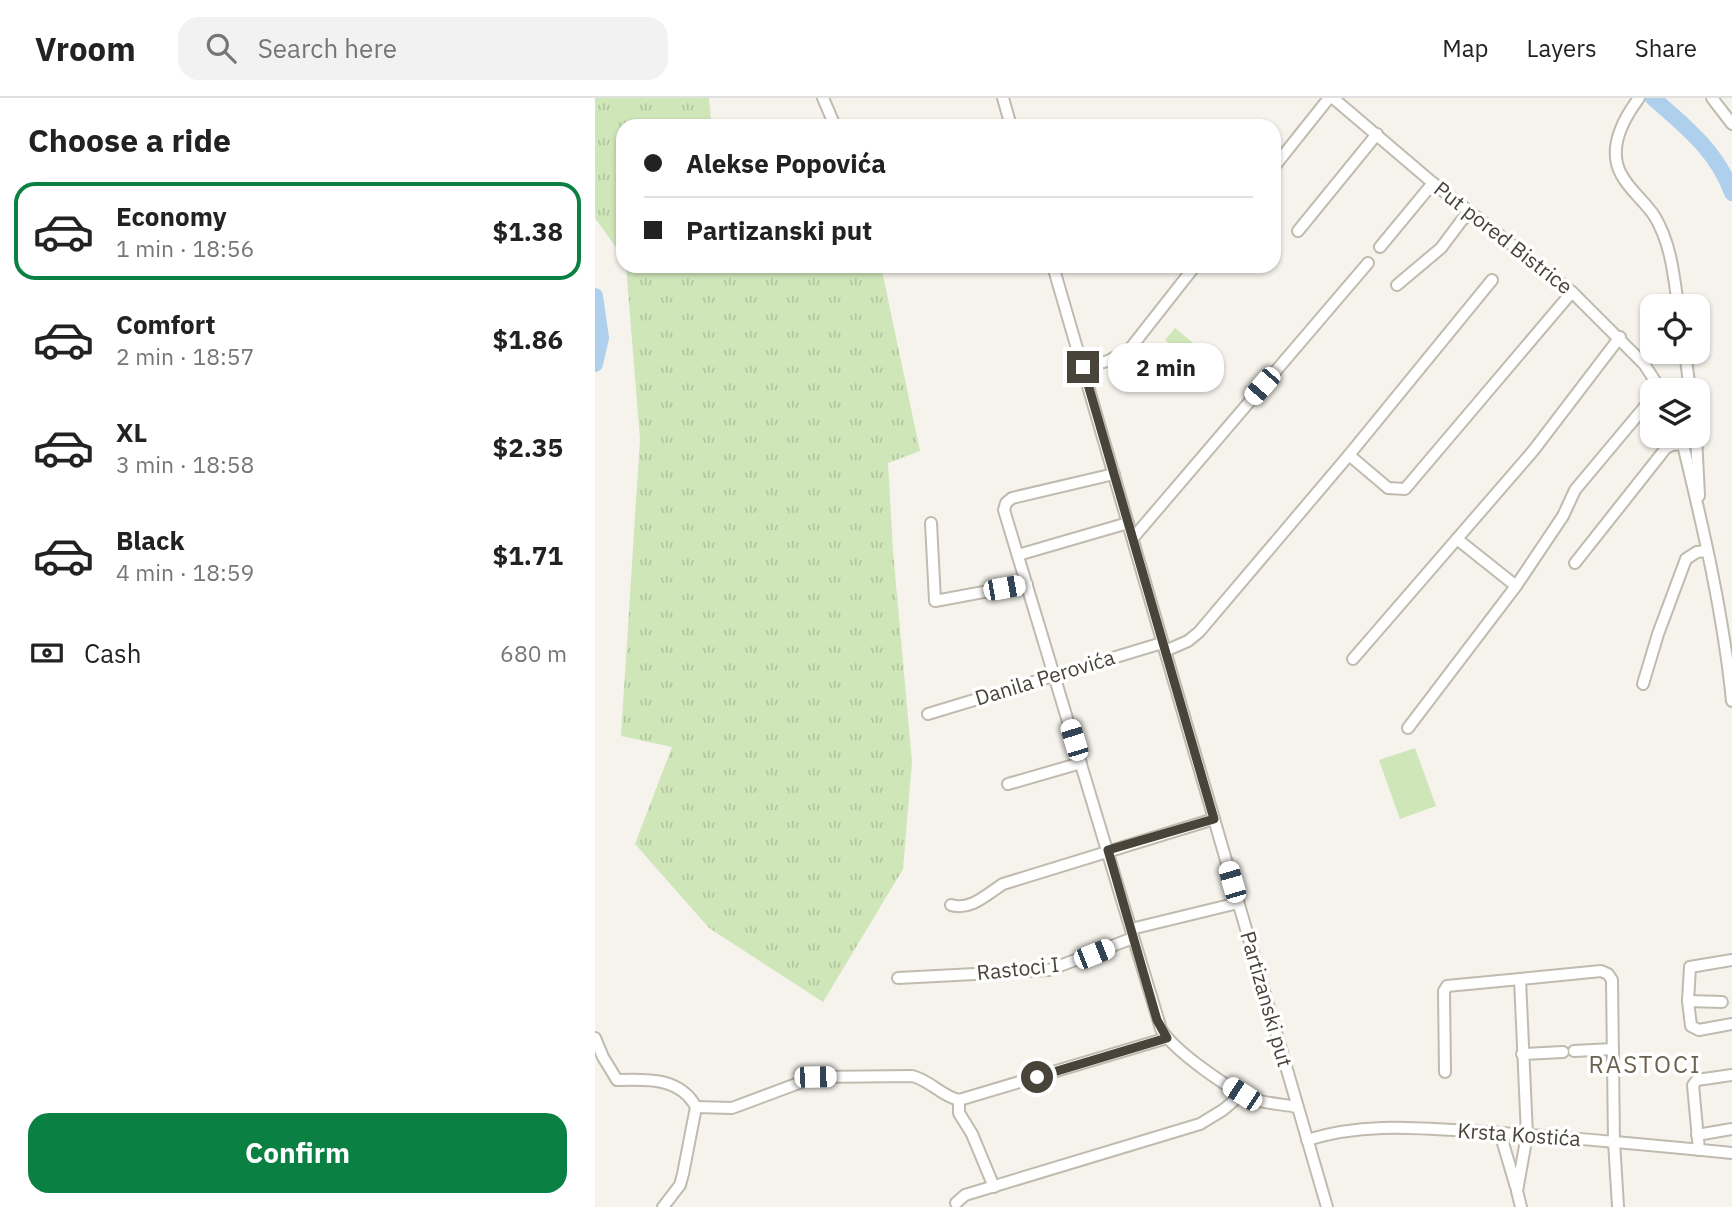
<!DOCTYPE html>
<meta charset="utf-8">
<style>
:root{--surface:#fff;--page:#f2f2f2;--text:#222;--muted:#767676;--line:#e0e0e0;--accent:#0b8043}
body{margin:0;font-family:"IBM Plex Sans",sans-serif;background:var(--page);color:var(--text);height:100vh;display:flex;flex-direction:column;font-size:26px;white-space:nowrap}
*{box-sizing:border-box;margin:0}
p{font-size:23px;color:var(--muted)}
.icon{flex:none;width:38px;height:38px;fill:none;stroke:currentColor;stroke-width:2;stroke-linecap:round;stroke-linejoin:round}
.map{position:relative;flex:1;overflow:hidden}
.panel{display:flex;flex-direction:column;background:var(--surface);width:595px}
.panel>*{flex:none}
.top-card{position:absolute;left:21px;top:21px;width:665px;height:154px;border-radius:21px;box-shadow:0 2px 5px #0004;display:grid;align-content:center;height:154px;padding:0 28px;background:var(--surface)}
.fabs{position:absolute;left:1045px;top:196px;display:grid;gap:14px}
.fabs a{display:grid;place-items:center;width:70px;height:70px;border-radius:14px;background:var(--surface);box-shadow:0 2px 5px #0004;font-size:35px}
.end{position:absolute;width:32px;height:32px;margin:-16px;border:9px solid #49443a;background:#fff;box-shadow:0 0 0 4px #fff}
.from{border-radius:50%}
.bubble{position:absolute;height:49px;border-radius:21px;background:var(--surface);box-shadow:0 2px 5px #0004;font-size:23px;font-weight:700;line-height:49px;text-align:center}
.car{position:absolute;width:21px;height:42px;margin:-21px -10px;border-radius:9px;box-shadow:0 0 5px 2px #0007;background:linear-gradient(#fff 24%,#345 0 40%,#fff 0 76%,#345 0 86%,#fff 0)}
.top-card b{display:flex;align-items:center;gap:24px;height:66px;font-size:26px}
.top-card b+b{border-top:2px solid var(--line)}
.top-card i{width:18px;height:18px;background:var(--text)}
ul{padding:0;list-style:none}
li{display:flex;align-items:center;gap:21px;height:98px;margin:0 14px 10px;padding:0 14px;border:4px solid transparent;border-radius:21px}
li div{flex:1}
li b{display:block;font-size:26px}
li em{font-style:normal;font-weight:700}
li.selected{border-color:var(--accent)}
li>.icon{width:63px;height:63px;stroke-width:1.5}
h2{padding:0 28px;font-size:32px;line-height:84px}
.pay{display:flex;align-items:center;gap:18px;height:77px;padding:0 28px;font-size:26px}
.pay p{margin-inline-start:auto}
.action{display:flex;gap:14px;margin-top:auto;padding:14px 28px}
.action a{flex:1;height:80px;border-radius:21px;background:var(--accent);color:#fff;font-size:28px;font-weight:700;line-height:80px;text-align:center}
header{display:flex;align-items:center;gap:42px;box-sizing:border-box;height:98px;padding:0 35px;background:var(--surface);border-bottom:2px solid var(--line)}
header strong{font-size:33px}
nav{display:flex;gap:38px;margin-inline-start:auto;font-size:24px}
.search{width:490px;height:63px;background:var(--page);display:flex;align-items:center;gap:18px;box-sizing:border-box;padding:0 24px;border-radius:21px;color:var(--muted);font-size:26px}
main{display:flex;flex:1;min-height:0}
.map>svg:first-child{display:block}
.grass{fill:url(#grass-tufts)}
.park{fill:#cfe6b9}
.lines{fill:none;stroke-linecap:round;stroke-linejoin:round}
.river{stroke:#aed0ec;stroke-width:16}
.minor-casing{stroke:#c0bbaf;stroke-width:14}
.minor{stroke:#fff;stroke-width:10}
.route{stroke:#49443a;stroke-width:9}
.labels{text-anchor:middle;stroke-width:7;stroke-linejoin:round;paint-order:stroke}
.street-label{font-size:21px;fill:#49443a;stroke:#fff}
.quarter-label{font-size:24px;letter-spacing:2px;fill:#6b6252;stroke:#fff}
</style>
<header>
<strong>Vroom</strong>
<div class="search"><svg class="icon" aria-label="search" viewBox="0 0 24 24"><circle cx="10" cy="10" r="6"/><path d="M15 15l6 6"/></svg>Search here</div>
<nav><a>Map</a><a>Layers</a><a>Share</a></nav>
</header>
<main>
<section class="panel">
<h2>Choose a ride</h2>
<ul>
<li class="selected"><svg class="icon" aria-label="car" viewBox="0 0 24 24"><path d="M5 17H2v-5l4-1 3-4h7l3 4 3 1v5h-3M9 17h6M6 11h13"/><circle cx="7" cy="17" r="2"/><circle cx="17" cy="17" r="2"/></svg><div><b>Economy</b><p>1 min · 18:56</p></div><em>$1.38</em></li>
<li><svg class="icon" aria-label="car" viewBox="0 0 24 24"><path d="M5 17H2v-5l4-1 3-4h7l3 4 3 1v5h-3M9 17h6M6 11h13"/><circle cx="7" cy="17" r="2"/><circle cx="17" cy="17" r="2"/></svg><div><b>Comfort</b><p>2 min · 18:57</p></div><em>$1.86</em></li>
<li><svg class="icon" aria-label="car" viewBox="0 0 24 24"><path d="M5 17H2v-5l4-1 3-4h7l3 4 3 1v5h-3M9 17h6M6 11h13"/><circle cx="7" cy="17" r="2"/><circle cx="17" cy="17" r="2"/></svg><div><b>XL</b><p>3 min · 18:58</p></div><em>$2.35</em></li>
<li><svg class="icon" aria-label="car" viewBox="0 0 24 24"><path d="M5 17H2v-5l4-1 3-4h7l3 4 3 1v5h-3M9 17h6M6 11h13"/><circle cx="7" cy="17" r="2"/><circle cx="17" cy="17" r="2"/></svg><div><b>Black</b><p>4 min · 18:59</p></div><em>$1.71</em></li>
</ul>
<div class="pay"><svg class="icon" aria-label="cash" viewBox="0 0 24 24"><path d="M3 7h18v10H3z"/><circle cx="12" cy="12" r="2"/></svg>Cash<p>680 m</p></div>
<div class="action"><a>Confirm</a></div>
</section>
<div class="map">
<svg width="1137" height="1109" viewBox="0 0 1137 1109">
<defs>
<pattern id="grass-tufts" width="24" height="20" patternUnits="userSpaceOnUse" patternTransform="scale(1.75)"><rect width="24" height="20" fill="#cfe6b9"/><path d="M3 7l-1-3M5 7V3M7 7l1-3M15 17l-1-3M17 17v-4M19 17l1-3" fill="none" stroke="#b3c6a0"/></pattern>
</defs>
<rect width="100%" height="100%" fill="#f5f3ec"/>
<g class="grass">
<path d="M0 0H114L116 24 124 28H28V159L0 120Z"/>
<path d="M31 168H286L325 353 293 365 298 453 317 664 308 771 228 904 114 830 40 746 77 649 26 638 45 341Z"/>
</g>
<g class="park">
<path d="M580 230 598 245 589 257 570 242Z"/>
<path d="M820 650 841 708 805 721 784 662Z"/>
</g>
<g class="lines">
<g class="river">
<path d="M1058 0C1090 28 1123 54 1137 95"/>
<path d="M0 198 6 240 0 266"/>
</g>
<defs>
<g id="minor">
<path d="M228 0 240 28"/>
<path d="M408 0 416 28"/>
<path d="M738 0 838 85 977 194 1049 266 1066 292"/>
<path d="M1044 0C1029 20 1012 50 1026 76 1034 92 1050 103 1060 119 1076 146 1079 178 1083 208"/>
<path d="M1117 0 1137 26"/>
<path d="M679 69 734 0"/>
<path d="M703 133 782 36"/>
<path d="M785 149 838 85"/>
<path d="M458 168 732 1109"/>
<path d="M802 187 846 150 867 122 877 115"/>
<path d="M1090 254 1095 292"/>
<path d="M488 269 513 263 534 252 600 168"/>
<path d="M1086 338C1107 425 1128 513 1137 603"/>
<path d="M1101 338 1104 398"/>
<path d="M754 357 793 390 810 391 977 194"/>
<path d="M519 376 417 400 411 405 409 412 566 931C579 953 635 992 658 1001 672 1006 688 1006 702 1009"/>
<path d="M336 425 340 503 432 486"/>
<path d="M538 440 773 165"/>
<path d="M862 441 921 488"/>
<path d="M423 457 533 425"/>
<path d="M980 465 1071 350 1077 347 1088 346"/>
<path d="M570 553 593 543 604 534 754 357 897 182"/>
<path d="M758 561 938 353 1025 239"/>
<path d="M1048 586 1063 536 1091 461 1102 454 1112 453"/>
<path d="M333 616 567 545"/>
<path d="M813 630 921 488 968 418 980 392 1057 300"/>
<path d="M413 686 486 665"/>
<path d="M356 807C376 813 392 796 408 786L619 721"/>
<path d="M536 831 643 805"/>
<path d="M303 880 454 872 538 840"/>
<path d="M1093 903 1095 869 1137 862"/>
<path d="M1127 904 1093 903 1096 928 1104 932 1137 926"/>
<path d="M0 940 8 959 22 982C51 981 85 979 101 1009L88 1076 85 1087 68 1109"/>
<path d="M979 953 1018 951"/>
<path d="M927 956 968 954"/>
<path d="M850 974 849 893 852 888 925 881"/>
<path d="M364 1002V1015L377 1036 399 1089"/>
<path d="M101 1009 137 1010 220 979 317 978C335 982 346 998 364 1002L572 940"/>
<path d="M905 1035 921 1089"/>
<path d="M1102 1037 1137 1031"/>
<path d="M712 1042C772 1023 831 1031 892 1034 974 1039 1055 1047 1137 1055"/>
<path d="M1104 1052 1098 987 1102 982 1137 977"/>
<path d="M361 1105 370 1097 605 1026 628 1012 647 996"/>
<path d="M926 1109 922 1093 932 1037 925 881 1006 873 1013 876 1017 882 1019 1044 1023 1108"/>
</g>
</defs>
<use href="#minor" class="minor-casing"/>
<use href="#minor" class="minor"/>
</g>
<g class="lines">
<path class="route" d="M442 979 572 940 562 922 513 752 619 721 488 269"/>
</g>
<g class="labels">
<g class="street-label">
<text transform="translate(908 140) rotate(38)" y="7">Put pored Bistrice</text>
<text transform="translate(450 580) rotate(-17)" y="7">Danila Perovića</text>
<text transform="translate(423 871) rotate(-6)" y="7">Rastoci I</text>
<text transform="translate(671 901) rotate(74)" y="7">Partizanski put</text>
<text transform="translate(924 1037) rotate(4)" y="7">Krsta Kostića</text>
</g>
<g class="quarter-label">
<text x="1050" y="975">RASTOCI</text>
</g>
</g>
</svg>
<div class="fabs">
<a><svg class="icon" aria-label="locate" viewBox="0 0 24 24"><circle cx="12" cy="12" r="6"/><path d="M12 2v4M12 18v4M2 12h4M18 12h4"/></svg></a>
<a><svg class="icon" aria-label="layers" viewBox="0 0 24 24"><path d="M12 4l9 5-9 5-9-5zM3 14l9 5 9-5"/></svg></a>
</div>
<i class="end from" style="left:442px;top:979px"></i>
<i class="end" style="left:488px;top:269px"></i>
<div class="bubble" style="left:513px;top:245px;width:116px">2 min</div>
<i class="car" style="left:667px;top:288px;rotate:221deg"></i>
<i class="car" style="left:409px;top:490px;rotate:80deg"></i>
<i class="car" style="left:479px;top:642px;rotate:343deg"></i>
<i class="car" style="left:637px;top:784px;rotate:344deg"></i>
<i class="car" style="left:499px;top:856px;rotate:68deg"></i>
<i class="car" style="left:220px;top:979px;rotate:89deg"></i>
<i class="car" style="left:647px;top:996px;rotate:303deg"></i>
<div class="top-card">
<b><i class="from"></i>Alekse Popovića</b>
<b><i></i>Partizanski put</b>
</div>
</div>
</main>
